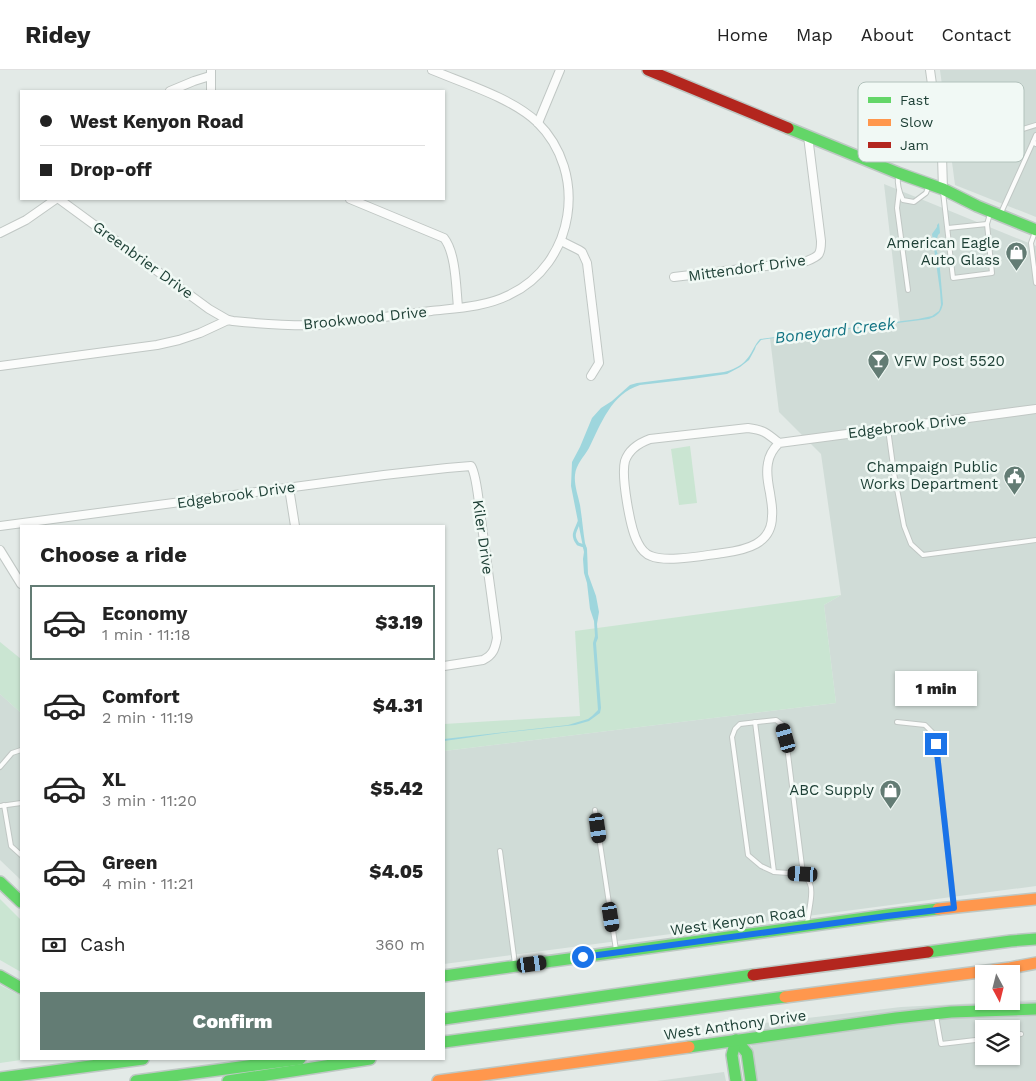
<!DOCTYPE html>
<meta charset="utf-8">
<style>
:root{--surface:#fff;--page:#f2f2f2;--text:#222;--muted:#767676;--line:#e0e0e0;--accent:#637c74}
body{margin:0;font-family:"Work Sans",sans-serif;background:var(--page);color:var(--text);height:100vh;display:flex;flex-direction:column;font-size:19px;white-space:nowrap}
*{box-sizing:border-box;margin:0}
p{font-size:16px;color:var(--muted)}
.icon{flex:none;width:28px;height:28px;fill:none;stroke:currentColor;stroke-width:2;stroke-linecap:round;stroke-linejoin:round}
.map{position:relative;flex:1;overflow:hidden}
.details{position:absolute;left:20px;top:455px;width:425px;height:535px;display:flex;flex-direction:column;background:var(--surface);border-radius:0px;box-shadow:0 1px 4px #0004}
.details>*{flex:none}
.banner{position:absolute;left:20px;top:20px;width:425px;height:110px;border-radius:0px;box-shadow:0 1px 4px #0004;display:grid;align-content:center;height:110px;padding:0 20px;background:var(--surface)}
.needle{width:32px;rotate:173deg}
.controls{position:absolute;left:975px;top:895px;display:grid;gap:10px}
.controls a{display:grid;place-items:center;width:45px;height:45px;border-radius:0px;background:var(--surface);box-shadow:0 1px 4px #0004;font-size:25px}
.end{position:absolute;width:22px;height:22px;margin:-11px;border:6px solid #1a73e8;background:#fff;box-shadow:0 0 0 2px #fff}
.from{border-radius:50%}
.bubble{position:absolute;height:35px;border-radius:0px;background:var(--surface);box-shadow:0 1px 4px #0004;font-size:16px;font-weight:800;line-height:35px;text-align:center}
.car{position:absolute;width:15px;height:30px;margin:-15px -8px;border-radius:6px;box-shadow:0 0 4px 1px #0007;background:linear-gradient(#222 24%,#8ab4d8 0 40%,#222 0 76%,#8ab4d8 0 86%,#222 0)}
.banner b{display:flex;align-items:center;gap:18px;height:48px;font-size:19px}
.banner b+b{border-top:1px solid var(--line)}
.banner i{width:12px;height:12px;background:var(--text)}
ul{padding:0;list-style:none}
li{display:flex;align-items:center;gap:15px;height:75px;margin:0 10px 8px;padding:0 10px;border:2px solid transparent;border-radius:0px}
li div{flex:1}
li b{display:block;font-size:19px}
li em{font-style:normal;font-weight:800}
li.current{border-color:var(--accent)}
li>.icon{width:45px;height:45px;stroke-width:1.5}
h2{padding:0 20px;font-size:22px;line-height:60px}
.pay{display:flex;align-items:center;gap:12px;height:55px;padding:0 20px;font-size:19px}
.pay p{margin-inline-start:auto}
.primary-button{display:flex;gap:10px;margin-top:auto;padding:10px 20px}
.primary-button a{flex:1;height:58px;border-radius:0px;background:var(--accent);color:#fff;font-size:20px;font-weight:800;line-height:58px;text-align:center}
header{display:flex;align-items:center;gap:30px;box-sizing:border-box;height:70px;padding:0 25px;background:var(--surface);border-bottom:1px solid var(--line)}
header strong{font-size:24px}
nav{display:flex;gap:28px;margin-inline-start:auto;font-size:18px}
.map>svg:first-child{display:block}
.built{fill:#d0dcd7;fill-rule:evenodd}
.green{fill:#cae5d2}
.water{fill:#9ed6dd}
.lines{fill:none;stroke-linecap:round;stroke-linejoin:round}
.stream{stroke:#9ed6dd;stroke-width:3}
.lane-casing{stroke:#c0c7c4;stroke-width:6}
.street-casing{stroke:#c0c7c4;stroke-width:10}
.fast-casing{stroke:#bec8c4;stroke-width:14}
.slow-casing{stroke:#bec8c4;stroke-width:14}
.jam-casing{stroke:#bec8c4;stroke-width:14}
.lane{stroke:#fbfcfb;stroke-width:4}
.street{stroke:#fbfcfb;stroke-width:8}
.fast{stroke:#63d668;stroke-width:11}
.slow{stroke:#ff974d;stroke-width:11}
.jam{stroke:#b3261e;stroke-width:11}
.route{stroke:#1a73e8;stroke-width:6}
.labels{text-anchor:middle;stroke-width:5;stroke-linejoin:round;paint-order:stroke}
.poi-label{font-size:15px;fill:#1e4036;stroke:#f1f9f5;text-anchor:end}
.street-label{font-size:15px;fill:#1e4036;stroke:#f1f9f5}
.water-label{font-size:16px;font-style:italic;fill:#117383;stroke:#f1f9f5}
.key{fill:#f1f9f5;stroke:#b2c2bc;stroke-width:1}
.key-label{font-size:14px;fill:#1e4036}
</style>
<header>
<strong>Ridey</strong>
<nav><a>Home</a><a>Map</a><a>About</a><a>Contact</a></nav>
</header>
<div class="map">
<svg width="1036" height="1011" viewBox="0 0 1036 1011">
<rect width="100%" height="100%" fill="#e3eae7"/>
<g class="built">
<path d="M940 0H1036V147L955 115Z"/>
<path d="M884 114 1036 176V816L444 894V681L836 633 824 535 841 525 821 384 779 342 770 268 900 252Z"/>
<path d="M0 624 21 643V810L0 790Z"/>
<path d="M1036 930V1011H757L748 955 901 937ZM984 959H1011V986H984Z"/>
<path d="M724 1002 726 1011H657Z"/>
</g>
<g class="green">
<path d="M690 376 697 433 679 435 671 379Z"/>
<path d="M841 525 824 535 836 633 444 681V654L580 646 575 561Z"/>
<path d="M0 572 21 589V643L0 624Z"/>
<path d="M0 829 21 850V902L0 890Z"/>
<path d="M0 915 21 926V989H28L0 993Z"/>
</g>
<path class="water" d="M939 153 940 163 938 165 936 172V179L939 188 943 234C941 243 937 246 929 249L810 264C805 267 799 267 794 265L761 270 756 276 755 279 749 290 740 297 727 304 692 309 640 315C611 324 601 354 589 378 584 387 576 394 575 405 574 415 578 425 580 435 582 448 583 460 585 473L587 479 588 504 596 526 599 542 597 554 598 568 596 573 601 638 600 643 589 651 575 655 502 663 444 671V669L568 655 588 649 592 646 598 640 593 573 595 566 594 551 590 539 587 513 584 503 583 489 584 482 571 416 572 392 580 377 592 348 601 338 612 331 630 315 637 313 724 302C732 300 741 296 746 290 752 284 754 275 760 269L918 249 932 246 939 241 941 235 940 221 932 164 937 157V155Z"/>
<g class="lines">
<path class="stream" d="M580 449C577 460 570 464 578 474L584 476 585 478"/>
<defs>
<g id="lane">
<path d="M940 71 978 68 1013 62 1036 55"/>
<path d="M1033 72 1036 65"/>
<path d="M898 106C897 115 899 122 903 130L914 132 926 123 929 115"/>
<path d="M899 121 897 138 908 220"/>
<path d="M943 122 953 208 992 203 987 154 990 144"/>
<path d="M1000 145 1033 72 1036 74"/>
<path d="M948 158 987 154"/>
<path d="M1035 162 1031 173 1036 213"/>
<path d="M888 359 894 403 904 456 911 474 923 485 1036 470"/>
<path d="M755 652 774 802"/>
<path d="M897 652 925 655 932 662 936 674 954 836"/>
<path d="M0 697 12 683 21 680"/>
<path d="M4 735 11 776 21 785"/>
<path d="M0 736 21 733"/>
<path d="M595 740 616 880"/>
<path d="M500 781 515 894"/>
<path d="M803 804 774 802 761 796 748 785 732 667 735 659 740 654 776 650 783 655 786 668 803 804C806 807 809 811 810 814 814 822 808 844 807 854"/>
<path d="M936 946 941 974 984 969"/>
<path d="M1011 966 1021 964"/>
</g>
<g id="street">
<path d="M930 0 942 86 943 119"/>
<path d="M170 21 194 11 210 6"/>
<path d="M211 21V0"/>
<path d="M538 53 560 0"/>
<path d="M59 129 209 239 228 250"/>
<path d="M350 129 444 168C456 183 456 218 458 237"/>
<path d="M0 163 26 150 56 129"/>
<path d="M561 171 579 180 582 182 587 193 599 293 591 306"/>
<path d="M674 207 807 191C819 186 821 185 821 171L808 66"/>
<path d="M0 296 157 275 179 270 200 263 228 250 233 251C263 254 292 256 321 255 358 250 394 246 431 241 457 238 485 237 509 225 575 194 589 103 537 52 512 28 463 13 432 0"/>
<path d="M779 373C774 378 769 386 768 393 766 403 768 413 770 423 771 431 773 438 772 446 772 474 746 480 723 483 705 485 667 493 651 486 645 484 641 479 638 473 630 459 621 406 625 391 629 379 639 373 650 369L748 358C764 360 767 363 779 373L1036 339"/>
<path d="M289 418 295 456"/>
<path d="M0 456 384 405 447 398 471 396C477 405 479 436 481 449 486 488 492 528 497 568 495 579 493 585 483 590L444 596"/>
<path d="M0 480 21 514"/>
</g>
<g id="fast">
<path d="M788 58 898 103 943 119 977 136 1036 160"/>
<path d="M0 812 21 832"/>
<path d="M928 882 1011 871 1036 869"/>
<path d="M0 906 21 918"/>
<path d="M444 906 887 845 938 839"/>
<path d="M444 949 753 905"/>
<path d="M736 970 747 983 751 1011"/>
<path d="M736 970 732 985 736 1011"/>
<path d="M444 972 785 927"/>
<path d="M689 977 896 948 951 942 1036 939"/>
<path d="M0 1008 143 989"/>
<path d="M136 1011 300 989"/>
<path d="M228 1011 370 989"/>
</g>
<g id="slow">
<path d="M938 839 1036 829"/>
<path d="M785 927 1010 898 1036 893"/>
<path d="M438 1011 689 977"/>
</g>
<g id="jam">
<path d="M648 0 788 58"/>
<path d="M753 905 928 882"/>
</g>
</defs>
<use href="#lane" class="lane-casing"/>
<use href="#street" class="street-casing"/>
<use href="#fast" class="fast-casing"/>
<use href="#slow" class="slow-casing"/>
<use href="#jam" class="jam-casing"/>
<use href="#lane" class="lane"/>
<use href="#street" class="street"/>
<use href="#fast" class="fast"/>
<use href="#slow" class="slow"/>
<use href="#jam" class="jam"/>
</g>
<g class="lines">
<path class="route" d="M583 887 887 846 954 838 936 674"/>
</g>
<defs>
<symbol id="shop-pin" viewBox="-11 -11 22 30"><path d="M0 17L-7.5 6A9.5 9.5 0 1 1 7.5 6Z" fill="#637c74" stroke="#f1f9f5"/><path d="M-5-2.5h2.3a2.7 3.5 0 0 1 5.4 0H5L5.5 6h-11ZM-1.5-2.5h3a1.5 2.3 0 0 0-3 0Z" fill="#fff"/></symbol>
<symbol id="bar-pin" viewBox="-11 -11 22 30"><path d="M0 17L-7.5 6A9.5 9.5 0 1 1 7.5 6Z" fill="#637c74" stroke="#f1f9f5"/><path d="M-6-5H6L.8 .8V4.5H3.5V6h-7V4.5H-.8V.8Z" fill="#fff"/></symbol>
<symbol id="civic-pin" viewBox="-11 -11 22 30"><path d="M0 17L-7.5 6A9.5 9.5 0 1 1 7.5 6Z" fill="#637c74" stroke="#f1f9f5"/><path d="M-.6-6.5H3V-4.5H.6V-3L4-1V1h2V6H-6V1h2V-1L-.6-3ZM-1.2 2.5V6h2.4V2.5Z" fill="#fff"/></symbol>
</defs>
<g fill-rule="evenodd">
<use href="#shop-pin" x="1004" y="170" width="25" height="34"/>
<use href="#bar-pin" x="866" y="278" width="25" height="34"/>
<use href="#civic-pin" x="1002" y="394" width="25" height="34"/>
<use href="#shop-pin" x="878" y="708" width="25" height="34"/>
</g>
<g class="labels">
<g class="poi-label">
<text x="1000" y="178">American Eagle<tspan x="1000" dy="17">Auto Glass</tspan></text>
<text x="894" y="296" text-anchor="start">VFW Post 5520</text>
<text x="998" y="402">Champaign Public<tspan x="998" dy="17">Works Department</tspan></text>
<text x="874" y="725">ABC Supply</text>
</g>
<g class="street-label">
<text transform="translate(143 190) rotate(36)" y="5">Greenbrier Drive</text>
<text transform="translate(747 198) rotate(-8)" y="5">Mittendorf Drive</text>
<text transform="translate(365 248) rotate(-6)" y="5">Brookwood Drive</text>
<text transform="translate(907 356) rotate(-7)" y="5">Edgebrook Drive</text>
<text transform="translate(236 425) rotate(-8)" y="5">Edgebrook Drive</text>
<text transform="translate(483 467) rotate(82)" y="5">Kiler Drive</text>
<text transform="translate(738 851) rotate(-8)" y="5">West Kenyon Road</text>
<text transform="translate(735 955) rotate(-8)" y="5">West Anthony Drive</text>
</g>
<g class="water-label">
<text transform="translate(835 260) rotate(-7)" y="6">Boneyard Creek</text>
</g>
</g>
<rect x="858" y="12" width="166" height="80" rx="8" class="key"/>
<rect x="868" y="27" width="23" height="6" fill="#63d668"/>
<rect x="868" y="49" width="23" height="7" fill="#ff974d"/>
<rect x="868" y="72" width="23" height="6" fill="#b3261e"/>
<g class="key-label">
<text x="900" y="35">Fast</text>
<text x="900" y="57">Slow</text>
<text x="900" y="80">Jam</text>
</g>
</svg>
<div class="controls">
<a><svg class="needle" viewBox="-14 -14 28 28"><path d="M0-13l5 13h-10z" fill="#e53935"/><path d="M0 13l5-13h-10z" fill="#767676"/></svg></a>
<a><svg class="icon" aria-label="layers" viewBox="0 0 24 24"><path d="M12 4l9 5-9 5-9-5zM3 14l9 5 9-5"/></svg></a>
</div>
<i class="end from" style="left:583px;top:887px"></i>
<i class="end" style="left:936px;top:674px"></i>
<div class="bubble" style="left:895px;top:601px;width:82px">1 min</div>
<i class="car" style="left:786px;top:668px;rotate:344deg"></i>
<i class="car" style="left:598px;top:758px;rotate:172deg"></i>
<i class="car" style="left:803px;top:804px;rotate:273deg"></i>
<i class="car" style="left:611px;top:847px;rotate:171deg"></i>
<i class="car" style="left:532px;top:894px;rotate:82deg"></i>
<div class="banner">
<b><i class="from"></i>West Kenyon Road</b>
<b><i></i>Drop-off</b>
</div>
<section class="details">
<h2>Choose a ride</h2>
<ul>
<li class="current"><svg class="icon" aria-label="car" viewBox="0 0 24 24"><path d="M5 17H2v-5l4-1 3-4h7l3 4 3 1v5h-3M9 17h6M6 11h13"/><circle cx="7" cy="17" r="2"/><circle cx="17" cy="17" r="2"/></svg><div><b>Economy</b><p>1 min · 11:18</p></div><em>$3.19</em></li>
<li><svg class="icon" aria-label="car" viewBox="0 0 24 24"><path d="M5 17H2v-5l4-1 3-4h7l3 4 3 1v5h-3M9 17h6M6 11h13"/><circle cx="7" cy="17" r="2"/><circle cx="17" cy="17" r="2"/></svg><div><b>Comfort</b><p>2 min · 11:19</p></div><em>$4.31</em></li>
<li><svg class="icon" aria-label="car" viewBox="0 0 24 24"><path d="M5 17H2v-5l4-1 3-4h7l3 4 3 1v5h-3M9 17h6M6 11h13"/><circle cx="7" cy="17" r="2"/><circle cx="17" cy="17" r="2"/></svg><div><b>XL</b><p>3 min · 11:20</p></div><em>$5.42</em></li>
<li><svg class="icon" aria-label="car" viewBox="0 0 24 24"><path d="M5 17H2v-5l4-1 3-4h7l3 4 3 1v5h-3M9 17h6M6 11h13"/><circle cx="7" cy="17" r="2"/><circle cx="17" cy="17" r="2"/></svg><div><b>Green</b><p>4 min · 11:21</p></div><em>$4.05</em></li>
</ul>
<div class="pay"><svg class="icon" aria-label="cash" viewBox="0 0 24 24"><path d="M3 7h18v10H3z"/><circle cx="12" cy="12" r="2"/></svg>Cash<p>360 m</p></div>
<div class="primary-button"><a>Confirm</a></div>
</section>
</div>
